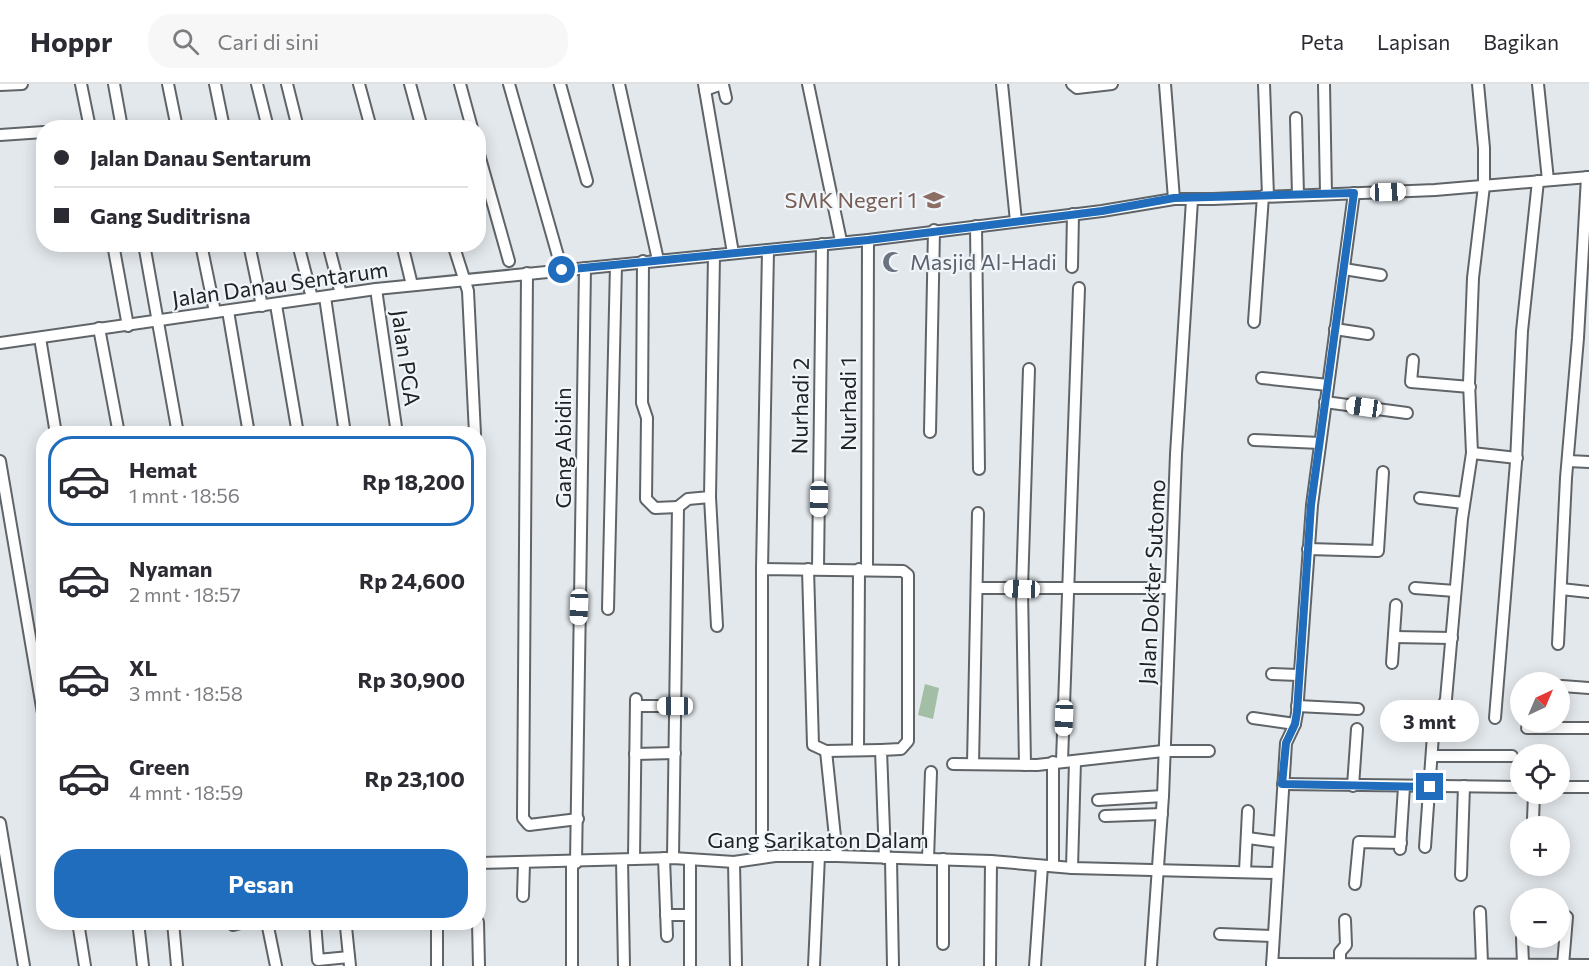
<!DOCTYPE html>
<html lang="id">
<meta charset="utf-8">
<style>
:root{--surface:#fff;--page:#f7f7f7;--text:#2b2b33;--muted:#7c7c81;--line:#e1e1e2;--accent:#1f6dbc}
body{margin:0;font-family:Commissioner,sans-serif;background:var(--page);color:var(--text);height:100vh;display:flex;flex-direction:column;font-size:22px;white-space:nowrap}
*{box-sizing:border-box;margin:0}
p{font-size:20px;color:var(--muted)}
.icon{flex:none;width:33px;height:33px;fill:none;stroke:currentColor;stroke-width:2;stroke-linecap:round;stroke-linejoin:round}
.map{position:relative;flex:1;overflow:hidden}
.side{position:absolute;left:36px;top:342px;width:450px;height:504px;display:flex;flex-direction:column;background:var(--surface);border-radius:24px;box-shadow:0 3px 15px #0003}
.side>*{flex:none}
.banner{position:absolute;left:36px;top:36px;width:450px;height:132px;border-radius:24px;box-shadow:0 3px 15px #0003;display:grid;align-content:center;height:132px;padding:0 18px;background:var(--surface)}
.needle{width:39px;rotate:44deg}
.tools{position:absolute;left:1510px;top:588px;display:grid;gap:12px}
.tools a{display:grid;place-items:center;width:60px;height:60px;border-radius:50%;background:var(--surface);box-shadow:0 3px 15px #0003;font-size:30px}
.end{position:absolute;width:27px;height:27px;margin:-14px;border:8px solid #1f6dbc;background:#fff;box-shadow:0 0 0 3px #fff}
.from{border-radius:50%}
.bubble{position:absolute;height:42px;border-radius:21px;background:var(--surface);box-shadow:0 3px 15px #0003;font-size:20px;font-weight:700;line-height:42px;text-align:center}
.car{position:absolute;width:18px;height:36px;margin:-18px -9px;border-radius:8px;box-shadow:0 0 4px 2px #0007;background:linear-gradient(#fff 24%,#345 0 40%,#fff 0 76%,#345 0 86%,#fff 0)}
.banner b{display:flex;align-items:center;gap:21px;height:57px;font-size:22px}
.banner b+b{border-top:2px solid var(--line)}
.banner i{width:15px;height:15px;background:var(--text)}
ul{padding:10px 0 0;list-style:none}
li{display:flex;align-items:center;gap:18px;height:90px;margin:0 12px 9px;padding:0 6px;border:3px solid transparent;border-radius:24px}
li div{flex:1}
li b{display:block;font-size:22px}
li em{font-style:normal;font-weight:700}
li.active{border-color:var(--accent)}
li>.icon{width:54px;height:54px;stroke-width:1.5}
.cta{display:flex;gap:12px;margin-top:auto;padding:12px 18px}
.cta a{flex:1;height:69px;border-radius:24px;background:var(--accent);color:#fff;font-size:24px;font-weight:700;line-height:69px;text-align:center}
header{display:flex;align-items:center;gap:36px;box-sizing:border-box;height:84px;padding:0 30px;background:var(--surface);border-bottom:2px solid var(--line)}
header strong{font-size:28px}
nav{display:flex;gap:33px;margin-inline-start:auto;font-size:21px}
.search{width:420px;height:54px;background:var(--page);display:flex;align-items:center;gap:15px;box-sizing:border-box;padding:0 21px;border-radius:24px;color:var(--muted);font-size:22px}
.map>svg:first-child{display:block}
.green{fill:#a2bea4}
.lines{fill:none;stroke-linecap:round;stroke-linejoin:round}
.minor-casing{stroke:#5f6468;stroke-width:14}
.minor{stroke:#fff;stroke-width:10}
.route{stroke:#1f6dbc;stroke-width:8}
.labels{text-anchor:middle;stroke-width:4.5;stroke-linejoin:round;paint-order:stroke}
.education-label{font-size:22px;fill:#785e54;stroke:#f0f5fa;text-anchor:end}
.worship-label{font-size:22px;fill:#5b616d;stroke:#f0f5fa;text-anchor:start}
.street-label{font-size:22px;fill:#202224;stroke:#f0f5fa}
</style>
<header>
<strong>Hoppr</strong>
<div class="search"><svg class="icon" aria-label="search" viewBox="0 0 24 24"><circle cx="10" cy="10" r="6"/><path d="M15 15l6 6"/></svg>Cari di sini</div>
<nav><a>Peta</a><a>Lapisan</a><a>Bagikan</a></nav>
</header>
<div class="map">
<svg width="1589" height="882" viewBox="0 0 1589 882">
<rect width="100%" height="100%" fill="#e3e8ec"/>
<path class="green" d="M925 600 939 604 933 635 918 631Z"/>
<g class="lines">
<defs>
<g id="minor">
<path d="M81 0 90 44"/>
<path d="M114 0 122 44"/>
<path d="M168 0 177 44"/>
<path d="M215 0 224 44"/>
<path d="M257 0 268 44"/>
<path d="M287 0 298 44"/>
<path d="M359 0 371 44"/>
<path d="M410 0 422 44"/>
<path d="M460 0 472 44"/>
<path d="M509 0 562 186"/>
<path d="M560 0 587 97"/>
<path d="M619 0 658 176"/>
<path d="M704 0 733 169"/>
<path d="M808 0 841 157"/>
<path d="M1002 0 1016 137"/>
<path d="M1072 0 1077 4 1112 0"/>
<path d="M1165 0 1174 115"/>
<path d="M1264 0 1268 112"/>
<path d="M1324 0 1326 110"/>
<path d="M1538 0 1548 96"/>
<path d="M0 1 22 0"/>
<path d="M723 1 726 14"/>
<path d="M705 6 722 0"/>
<path d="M1296 34 1298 111"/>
<path d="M0 51 44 48"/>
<path d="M478 67 509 177"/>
<path d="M976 142 979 385"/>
<path d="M113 160 128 242"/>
<path d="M144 160 178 350"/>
<path d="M201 160 215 228"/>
<path d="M249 160 262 222"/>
<path d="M298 160 312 214"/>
<path d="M328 160 341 210"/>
<path d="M402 160 412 201"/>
<path d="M453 160 468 207 475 350"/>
<path d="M643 177 642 319 647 334 646 415 655 424 678 423"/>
<path d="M1072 183 1073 130"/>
<path d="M1344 185 1381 191"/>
<path d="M527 189 523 734 529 741 578 735"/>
<path d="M376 205 397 350"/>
<path d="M325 213 345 350"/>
<path d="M276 221 298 350"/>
<path d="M228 227 249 350"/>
<path d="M1254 238 1263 112"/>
<path d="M99 244 119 350"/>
<path d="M1335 245 1368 250"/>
<path d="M40 254 56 350"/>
<path d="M0 259 376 205 868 156 1102 127 1174 115H1213L1435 106 1589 93"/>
<path d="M1413 276 1411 298 1470 303"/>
<path d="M1262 294 1328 301"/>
<path d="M1325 318 1407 329"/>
<path d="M930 348 934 146"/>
<path d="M1254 356 1320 359"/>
<path d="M1472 369 1517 374"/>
<path d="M0 377 44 635"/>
<path d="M1568 377 1589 378"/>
<path d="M710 413 717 542"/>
<path d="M1420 414 1464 419"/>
<path d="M1308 465 1378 467 1383 388"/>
<path d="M762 485 768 166"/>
<path d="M808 485 813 661 826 667 881 666"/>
<path d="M818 485 822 160"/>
<path d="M867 486 868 156"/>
<path d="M977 504H1170"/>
<path d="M1415 504 1455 507"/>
<path d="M1561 505 1589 508"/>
<path d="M608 525 616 181"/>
<path d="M1394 553 1452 554"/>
<path d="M1558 560 1566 394 1578 254 1587 93"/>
<path d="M1392 579 1396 521"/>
<path d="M1272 590 1298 591"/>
<path d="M1562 602 1589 604"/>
<path d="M636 622H675"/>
<path d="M1297 622 1358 625"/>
<path d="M1253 634 1295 640"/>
<path d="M1495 634 1516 378 1522 247 1538 97"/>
<path d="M1527 644H1589"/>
<path d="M858 665 859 485"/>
<path d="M826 667 837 772"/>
<path d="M635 670 675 669"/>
<path d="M1432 672H1512"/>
<path d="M1062 677 1079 204"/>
<path d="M1053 678V782"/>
<path d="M953 680 1037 681 1163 667H1209"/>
<path d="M973 680 978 429"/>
<path d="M1025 681 1022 505 1029 285"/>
<path d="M1283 700 1521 703"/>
<path d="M1353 702 1357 645"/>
<path d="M1560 703H1589"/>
<path d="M1098 716 1163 712"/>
<path d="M1105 732 1162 730"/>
<path d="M1533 736 1534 710"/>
<path d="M0 739 24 882"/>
<path d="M1248 754 1278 758"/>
<path d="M1425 763 1433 651 1446 615 1462 435 1472 369 1469 299 1473 194 1484 102V64L1478 0"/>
<path d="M1400 765 1404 703"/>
<path d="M762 773V485L903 487 908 491V657L901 665 881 666 885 774"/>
<path d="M664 774 667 852"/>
<path d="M673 774 678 423 688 415 710 413 714 171"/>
<path d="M634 775 636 615"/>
<path d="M891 775 893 882"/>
<path d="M928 775 931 688"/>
<path d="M943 775V860"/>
<path d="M622 776 624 882"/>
<path d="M690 776V882"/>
<path d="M734 778 736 882"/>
<path d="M478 779 673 774 734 778 775 772H837L991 777 1072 784 1277 789"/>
<path d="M576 779 585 184"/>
<path d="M1072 784 1075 677"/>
<path d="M1245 787 1248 727"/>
<path d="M1461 791 1464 702"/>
<path d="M1355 800 1359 758 1401 759"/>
<path d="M523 812 524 779"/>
<path d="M1480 828 1482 879"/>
<path d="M666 831H690"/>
<path d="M78 838 85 882"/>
<path d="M138 838 143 882"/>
<path d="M173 838 177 882"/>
<path d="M267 838 276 882"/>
<path d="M315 838 318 876 349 873"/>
<path d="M437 838V882"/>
<path d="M478 838 479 882"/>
<path d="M233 841 244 838"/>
<path d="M346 843 350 882"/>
<path d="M1220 850 1273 852"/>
<path d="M1522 854 1523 880"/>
<path d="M1340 879V868L1346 861 1345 836"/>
<path d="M1272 880 1589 881"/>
<path d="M990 881 991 777"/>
<path d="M1563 881 1567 833"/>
<path d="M572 882V779"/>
<path d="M814 882 819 772"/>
<path d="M1035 882 1042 782"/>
<path d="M1151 882 1163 712 1176 370 1192 116"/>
<path d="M1272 882 1286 659 1295 640 1297 629 1312 421 1354 109"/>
</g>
</defs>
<use href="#minor" class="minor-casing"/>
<use href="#minor" class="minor"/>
</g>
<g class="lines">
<path class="route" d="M562 186 868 156 1102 127 1174 114 1354 109 1311 421 1297 628 1295 640 1286 659 1282 700 1430 703"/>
</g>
<defs>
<symbol id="school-bare" viewBox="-9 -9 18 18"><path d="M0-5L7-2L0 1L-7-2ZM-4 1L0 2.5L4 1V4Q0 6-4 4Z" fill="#8d6e63" stroke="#f0f5fa" stroke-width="2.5" paint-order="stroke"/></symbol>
<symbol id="mosque-bare" viewBox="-9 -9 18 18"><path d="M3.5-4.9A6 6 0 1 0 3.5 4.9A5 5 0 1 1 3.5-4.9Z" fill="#6b7280" stroke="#f0f5fa" stroke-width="2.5" paint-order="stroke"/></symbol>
</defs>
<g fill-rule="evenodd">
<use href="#school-bare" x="919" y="101" width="30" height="30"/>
<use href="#mosque-bare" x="878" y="163" width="30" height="30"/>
</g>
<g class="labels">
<g class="education-label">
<text x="917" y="124">SMK Negeri 1</text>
</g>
<g class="worship-label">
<text x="910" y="186">Masjid Al-Hadi</text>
</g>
<g class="street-label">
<text transform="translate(280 200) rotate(-8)" y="8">Jalan Danau Sentarum</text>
<text transform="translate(406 274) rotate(82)" y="8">Jalan PGA</text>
<text transform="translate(848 320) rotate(-90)" y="8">Nurhadi 1</text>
<text transform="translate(800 322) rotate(-89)" y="8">Nurhadi 2</text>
<text transform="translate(563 364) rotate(-90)" y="8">Gang Abidin</text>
<text transform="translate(1152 498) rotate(-87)" y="8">Jalan Dokter Sutomo</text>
<text x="818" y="764">Gang Sarikaton Dalam</text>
</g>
</g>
</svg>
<div class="tools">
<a><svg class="needle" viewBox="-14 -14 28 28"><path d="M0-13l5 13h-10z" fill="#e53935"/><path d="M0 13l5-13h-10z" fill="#7c7c81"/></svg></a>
<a><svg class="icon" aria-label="locate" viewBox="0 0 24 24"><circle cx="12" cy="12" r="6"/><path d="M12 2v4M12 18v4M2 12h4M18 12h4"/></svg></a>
<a>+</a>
<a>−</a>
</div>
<i class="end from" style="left:562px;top:186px"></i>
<i class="end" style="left:1430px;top:703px"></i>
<div class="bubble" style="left:1380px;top:616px;width:99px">3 mnt</div>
<i class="car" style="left:1388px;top:108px;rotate:88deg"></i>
<i class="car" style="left:1364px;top:323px;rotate:278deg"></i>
<i class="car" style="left:819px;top:415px;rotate:181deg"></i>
<i class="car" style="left:1022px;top:505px;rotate:272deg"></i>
<i class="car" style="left:579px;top:523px;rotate:182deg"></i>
<i class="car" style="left:675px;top:622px;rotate:270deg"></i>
<i class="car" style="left:1064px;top:634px;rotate:182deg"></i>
<div class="banner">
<b><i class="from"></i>Jalan Danau Sentarum</b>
<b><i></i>Gang Suditrisna</b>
</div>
<section class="side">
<ul>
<li class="active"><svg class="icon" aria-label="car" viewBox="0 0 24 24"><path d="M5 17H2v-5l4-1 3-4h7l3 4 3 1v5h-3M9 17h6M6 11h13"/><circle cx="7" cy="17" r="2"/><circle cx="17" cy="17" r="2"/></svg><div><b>Hemat</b><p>1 mnt · 18:56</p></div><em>Rp 18,200</em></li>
<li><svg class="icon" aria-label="car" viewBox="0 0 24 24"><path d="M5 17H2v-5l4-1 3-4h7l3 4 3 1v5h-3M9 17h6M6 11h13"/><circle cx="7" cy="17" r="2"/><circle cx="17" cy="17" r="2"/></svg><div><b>Nyaman</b><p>2 mnt · 18:57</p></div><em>Rp 24,600</em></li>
<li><svg class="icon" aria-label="car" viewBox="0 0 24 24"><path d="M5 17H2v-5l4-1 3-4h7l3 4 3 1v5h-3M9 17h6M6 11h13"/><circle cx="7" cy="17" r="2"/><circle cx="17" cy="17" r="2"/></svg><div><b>XL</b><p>3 mnt · 18:58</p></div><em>Rp 30,900</em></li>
<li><svg class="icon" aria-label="car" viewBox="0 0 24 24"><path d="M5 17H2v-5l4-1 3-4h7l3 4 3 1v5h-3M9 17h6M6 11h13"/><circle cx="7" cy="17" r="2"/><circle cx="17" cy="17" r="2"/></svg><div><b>Green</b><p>4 mnt · 18:59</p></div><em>Rp 23,100</em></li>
</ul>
<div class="cta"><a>Pesan</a></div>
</section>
</div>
